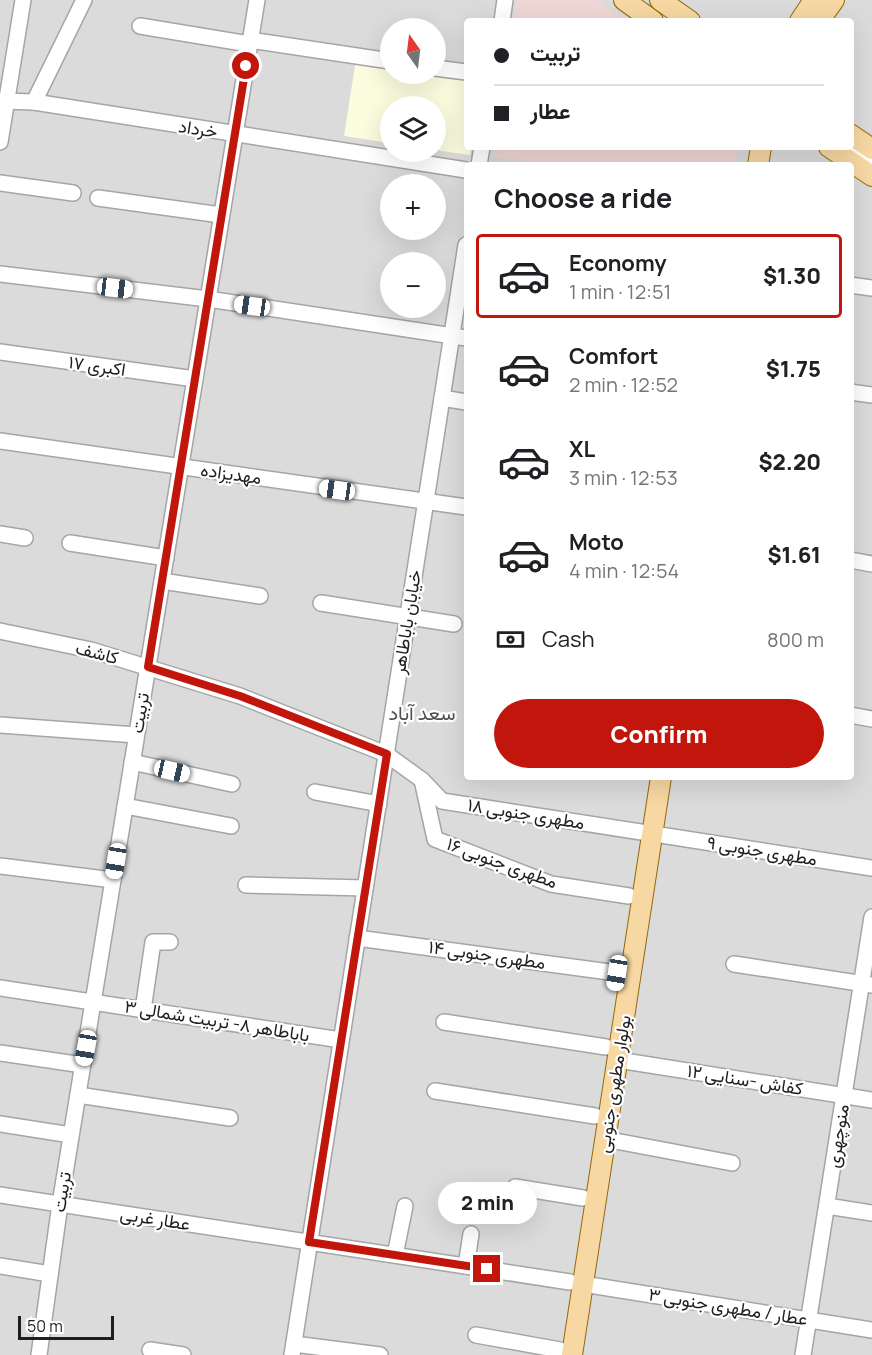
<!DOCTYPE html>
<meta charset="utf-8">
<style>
:root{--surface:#fff;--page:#f2f2f2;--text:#202124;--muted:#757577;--line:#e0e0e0;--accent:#c2150b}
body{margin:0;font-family:Manrope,Vazirmatn,sans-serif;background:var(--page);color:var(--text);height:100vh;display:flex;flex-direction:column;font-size:22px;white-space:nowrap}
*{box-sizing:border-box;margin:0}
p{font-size:20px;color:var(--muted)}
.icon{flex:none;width:33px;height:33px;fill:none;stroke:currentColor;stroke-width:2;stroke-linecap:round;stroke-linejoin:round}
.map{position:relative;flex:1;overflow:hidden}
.drawer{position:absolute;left:464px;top:162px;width:390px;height:618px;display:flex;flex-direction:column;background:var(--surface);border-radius:6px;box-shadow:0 6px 24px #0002}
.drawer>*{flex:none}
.guide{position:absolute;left:464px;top:18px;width:390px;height:132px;border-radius:6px;box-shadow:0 6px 24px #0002;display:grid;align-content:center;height:132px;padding:0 30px;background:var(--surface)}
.needle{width:39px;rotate:346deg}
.tools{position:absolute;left:380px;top:18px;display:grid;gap:12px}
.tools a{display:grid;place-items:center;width:66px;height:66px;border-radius:50%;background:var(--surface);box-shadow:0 6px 24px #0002;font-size:30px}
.scale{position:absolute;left:18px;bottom:15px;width:96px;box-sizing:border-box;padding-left:6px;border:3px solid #1e1e1e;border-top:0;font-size:16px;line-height:21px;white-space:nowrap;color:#1e1e1e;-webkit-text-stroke:4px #fff;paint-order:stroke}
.end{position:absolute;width:27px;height:27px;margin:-14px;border:8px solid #c2150b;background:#fff;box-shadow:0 0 0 3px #fff}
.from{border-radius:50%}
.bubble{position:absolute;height:42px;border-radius:21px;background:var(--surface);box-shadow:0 6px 24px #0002;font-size:20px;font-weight:800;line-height:42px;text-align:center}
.car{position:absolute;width:18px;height:36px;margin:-18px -9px;border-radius:8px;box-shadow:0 0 4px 2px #0007;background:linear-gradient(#fff 24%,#345 0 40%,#fff 0 76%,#345 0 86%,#fff 0)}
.guide b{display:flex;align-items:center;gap:21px;height:57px;font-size:22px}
.guide b+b{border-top:2px solid var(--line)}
.guide i{width:15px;height:15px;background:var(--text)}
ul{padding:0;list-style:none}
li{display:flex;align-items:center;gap:18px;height:84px;margin:0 12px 9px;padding:0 18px;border:3px solid transparent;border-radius:6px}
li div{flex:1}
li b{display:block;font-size:22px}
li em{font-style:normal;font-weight:800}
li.selected{border-color:var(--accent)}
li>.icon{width:54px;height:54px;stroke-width:1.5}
h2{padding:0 30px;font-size:27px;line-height:72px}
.pay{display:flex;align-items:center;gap:15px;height:66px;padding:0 30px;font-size:22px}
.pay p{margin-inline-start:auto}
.cta{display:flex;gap:12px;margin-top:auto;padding:12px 30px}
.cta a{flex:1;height:69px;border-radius:36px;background:var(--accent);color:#fff;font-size:24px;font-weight:800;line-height:69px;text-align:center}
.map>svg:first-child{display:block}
.residential{fill:#dcdbdb;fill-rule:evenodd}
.commercial{fill:#efd7d5}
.education{fill:#fcfddf}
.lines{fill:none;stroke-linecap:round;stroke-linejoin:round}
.minor-casing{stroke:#a5a5a5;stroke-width:18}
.major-casing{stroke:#916b08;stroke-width:22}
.minor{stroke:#fff;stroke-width:15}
.major{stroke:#f7d7a2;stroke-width:20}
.route{stroke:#c2150b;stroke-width:8}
.labels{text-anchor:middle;stroke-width:4.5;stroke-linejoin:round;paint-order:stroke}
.street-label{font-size:18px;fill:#1e1e1e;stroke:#fff}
.neighbourhood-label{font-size:20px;fill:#515151;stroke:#fff}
</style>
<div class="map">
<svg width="872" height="1355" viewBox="0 0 872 1355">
<rect width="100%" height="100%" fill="#efece5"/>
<path class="residential" d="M0 0H872V1355H0ZM466 21H850V147H466ZM390 28H435V74H390ZM390 106H435V152H390ZM466 165H850V777H466ZM390 184H435V230H390ZM390 262H435V308H390Z"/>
<g class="commercial">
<path d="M517 0H596L627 21H514Z"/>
<path d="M495 147H738L735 165H552L494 157Z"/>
</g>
<path class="education" d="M356 59 390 65V74L466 76V147H471L470 155 435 150V106H390V143L344 136Z"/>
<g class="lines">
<defs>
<g id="minor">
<path d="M502 21 505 0"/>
<path d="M140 26 249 44"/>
<path d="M250 40 390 61"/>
<path d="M435 68 466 72"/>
<path d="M0 101 34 102 466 170"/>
<path d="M34 102 84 0"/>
<path d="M0 142 23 0"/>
<path d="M849 147 872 163"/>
<path d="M479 165 482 147"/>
<path d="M0 183 73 193"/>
<path d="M98 198 221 215"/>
<path d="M0 274 208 299 466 338"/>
<path d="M850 285 872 288"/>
<path d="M0 352 195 379"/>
<path d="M850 392 872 395"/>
<path d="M442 398 466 402"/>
<path d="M0 441 466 507"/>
<path d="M0 534 25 538"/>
<path d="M70 543 166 558"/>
<path d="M850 560 872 564"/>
<path d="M162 581 260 596"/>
<path d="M321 603 454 624"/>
<path d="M0 631 91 650 240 696 386 754 422 780 442 801 872 868"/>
<path d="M850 715 872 719"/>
<path d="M0 725 136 735"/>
<path d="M132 762 232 784"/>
<path d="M422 780 435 839 551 884 629 896"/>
<path d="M315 792 379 804"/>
<path d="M125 806 231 826"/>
<path d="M0 866 113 880"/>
<path d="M246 885 365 888"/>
<path d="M357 938 617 973"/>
<path d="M734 964 872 985"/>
<path d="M0 988 341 1040"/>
<path d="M143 1010 153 942H170"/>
<path d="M444 1022 606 1047"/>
<path d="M0 1053 83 1065"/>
<path d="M618 1060 872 1100"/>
<path d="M435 1091 595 1116"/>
<path d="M78 1095 230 1118"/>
<path d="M0 1124 71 1135"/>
<path d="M605 1139 732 1163"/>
<path d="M515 1187 583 1198"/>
<path d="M0 1195 570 1282"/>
<path d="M827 1206 872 1213"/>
<path d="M395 1255 405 1206"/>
<path d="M0 1266 50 1274"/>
<path d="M466 1266 471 1234"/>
<path d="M583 1284 872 1330"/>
<path d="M476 1335 560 1350"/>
<path d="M294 1344 380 1355"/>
<path d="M150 1350 183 1355"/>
<path d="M39 1355 60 1204 257 0"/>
<path d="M292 1355 466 245"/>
<path d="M803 1355 872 917"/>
</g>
<g id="major">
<path d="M624 0 653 21"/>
<path d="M660 0 690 21"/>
<path d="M800 21 814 0"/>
<path d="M819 21 834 0"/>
<path d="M850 134 872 149"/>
<path d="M829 147 872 176"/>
<path d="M758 165 761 147"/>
<path d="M572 1355 661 777"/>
</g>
</defs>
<use href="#minor" class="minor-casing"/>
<use href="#major" class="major-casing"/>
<use href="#minor" class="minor"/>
<use href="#major" class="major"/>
</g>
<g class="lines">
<path class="route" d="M246 66 148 667 240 696 387 754 309 1242 487 1269"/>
</g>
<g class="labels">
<g class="street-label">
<text transform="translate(198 129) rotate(9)" y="6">خرداد</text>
<text transform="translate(97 366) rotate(8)" y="6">اکبری ۱۷</text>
<text transform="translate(231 474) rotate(8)" y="6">مهدیزاده</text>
<text transform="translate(407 622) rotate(-81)" y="6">خیابان باباطاهر</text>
<text transform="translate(97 653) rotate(15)" y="6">کاشف</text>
<text transform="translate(140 713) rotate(-81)" y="6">تربیت</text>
<text transform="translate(526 814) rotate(9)" y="6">مطهری جنوبی ۱۸</text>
<text transform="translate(762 851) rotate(9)" y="6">مطهری جنوبی ۹</text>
<text transform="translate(502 863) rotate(20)" y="6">مطهری جنوبی ۱۶</text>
<text transform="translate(487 955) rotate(8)" y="6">مطهری جنوبی ۱۴</text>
<text transform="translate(217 1021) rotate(9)" y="6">باباطاهر ۸- تربیت شمالی ۳</text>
<text transform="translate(745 1080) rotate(9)" y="6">کفاش -سنایی ۱۲</text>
<text transform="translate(614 1084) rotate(-81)" y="6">بولوار مطهری جنوبی</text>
<text transform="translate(838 1136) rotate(-81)" y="6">منوچهری</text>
<text transform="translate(62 1192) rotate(-81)" y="6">تربیت</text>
<text transform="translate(155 1219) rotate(9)" y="6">عطار غربی</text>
<text transform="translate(728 1307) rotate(9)" y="6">عطار / مطهری جنوبی ۳</text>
</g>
<g class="neighbourhood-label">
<text x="422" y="720">سعد آباد</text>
</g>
</g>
</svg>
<div class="tools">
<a><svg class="needle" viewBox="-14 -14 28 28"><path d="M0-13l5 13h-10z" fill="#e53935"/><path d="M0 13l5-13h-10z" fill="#757577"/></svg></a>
<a><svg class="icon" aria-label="layers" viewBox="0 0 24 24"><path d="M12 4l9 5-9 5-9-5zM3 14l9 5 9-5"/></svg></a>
<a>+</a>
<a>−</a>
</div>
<div class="scale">50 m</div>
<i class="end from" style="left:246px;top:66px"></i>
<i class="end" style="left:487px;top:1269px"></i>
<div class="bubble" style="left:438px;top:1182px;width:99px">2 min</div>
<i class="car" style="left:115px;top:288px;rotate:97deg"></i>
<i class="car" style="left:252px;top:306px;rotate:278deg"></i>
<i class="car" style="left:337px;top:490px;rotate:278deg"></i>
<i class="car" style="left:172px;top:771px;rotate:103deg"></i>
<i class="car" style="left:116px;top:861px;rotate:189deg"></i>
<i class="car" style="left:617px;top:973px;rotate:189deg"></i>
<i class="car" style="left:86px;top:1048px;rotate:190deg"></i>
<div class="guide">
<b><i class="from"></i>تربیت</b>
<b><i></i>عطار</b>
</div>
<section class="drawer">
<h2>Choose a ride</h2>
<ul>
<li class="selected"><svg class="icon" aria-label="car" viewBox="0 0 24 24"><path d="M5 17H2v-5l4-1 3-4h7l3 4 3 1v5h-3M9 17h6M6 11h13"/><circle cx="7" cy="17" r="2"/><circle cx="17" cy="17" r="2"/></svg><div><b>Economy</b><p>1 min · 12:51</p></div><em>$1.30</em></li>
<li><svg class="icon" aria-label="car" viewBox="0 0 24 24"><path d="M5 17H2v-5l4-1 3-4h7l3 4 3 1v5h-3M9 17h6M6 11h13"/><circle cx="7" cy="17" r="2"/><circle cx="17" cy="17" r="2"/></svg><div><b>Comfort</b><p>2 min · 12:52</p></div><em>$1.75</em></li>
<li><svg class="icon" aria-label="car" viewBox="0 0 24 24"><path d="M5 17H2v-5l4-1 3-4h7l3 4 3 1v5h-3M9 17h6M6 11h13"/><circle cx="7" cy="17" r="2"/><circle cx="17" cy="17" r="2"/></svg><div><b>XL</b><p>3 min · 12:53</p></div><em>$2.20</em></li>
<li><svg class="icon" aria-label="car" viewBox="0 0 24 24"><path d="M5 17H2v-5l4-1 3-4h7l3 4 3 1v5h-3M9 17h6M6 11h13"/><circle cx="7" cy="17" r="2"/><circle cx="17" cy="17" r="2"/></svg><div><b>Moto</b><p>4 min · 12:54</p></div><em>$1.61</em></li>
</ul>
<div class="pay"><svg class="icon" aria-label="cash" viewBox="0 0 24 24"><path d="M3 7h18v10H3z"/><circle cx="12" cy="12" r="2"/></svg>Cash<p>800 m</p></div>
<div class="cta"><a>Confirm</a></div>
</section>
</div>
